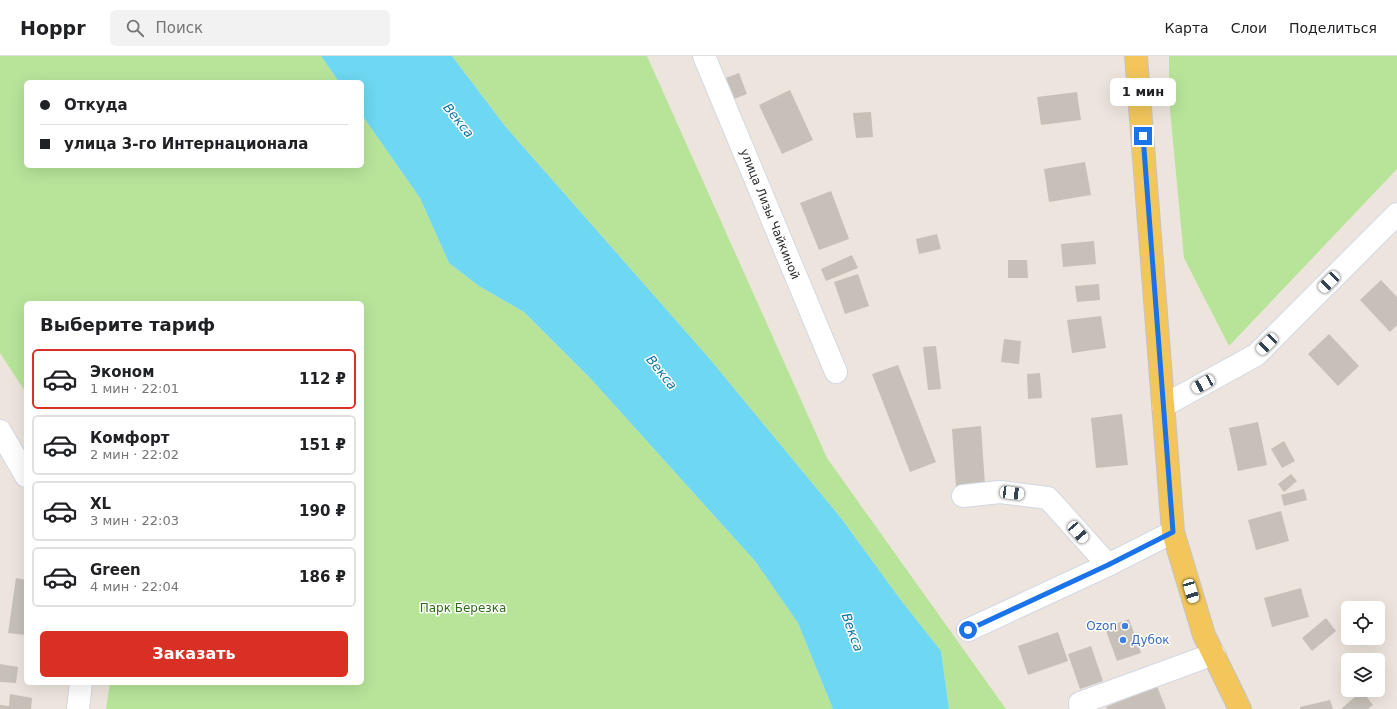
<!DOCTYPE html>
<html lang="ru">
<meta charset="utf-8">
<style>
:root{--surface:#fff;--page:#f2f2f2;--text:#202124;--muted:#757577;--line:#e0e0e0;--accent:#d93025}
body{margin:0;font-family:"DejaVu Sans",sans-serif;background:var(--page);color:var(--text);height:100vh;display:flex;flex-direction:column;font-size:15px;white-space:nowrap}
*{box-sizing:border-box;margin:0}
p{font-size:13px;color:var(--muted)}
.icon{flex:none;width:22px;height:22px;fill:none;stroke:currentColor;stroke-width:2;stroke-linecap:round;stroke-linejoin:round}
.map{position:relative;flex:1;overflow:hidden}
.panel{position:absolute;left:24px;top:245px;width:340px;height:384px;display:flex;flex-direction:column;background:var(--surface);border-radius:6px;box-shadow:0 4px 16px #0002}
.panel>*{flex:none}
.top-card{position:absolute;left:24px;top:24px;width:340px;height:88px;border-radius:6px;box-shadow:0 4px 16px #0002;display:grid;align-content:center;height:88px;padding:0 16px;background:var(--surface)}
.tools{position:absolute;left:1341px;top:545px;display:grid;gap:8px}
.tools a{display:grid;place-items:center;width:44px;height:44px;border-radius:6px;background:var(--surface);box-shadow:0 4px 16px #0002;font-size:20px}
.end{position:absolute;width:18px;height:18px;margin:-9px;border:5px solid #1a73e8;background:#fff;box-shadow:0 0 0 2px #fff}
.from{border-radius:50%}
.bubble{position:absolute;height:28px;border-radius:6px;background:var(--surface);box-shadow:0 4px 16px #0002;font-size:13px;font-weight:600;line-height:28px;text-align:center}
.car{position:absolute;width:12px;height:24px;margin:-12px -6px;border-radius:5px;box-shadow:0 0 3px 1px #0007;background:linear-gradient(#fff 24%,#345 0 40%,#fff 0 76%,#345 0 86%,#fff 0)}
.top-card b{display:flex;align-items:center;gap:14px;height:38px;font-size:15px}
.top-card b+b{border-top:1px solid var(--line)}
.top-card i{width:10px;height:10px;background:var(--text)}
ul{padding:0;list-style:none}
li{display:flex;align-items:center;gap:12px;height:60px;margin:0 8px 6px;padding:0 8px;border:2px solid var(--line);border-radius:6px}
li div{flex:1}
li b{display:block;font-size:15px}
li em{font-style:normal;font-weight:600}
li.current{border-color:var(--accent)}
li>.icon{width:36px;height:36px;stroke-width:1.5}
h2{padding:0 16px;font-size:18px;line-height:48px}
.button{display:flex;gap:8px;margin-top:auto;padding:8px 16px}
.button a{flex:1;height:46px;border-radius:6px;background:var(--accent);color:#fff;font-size:16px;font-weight:600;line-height:46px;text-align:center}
header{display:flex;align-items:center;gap:24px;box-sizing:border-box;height:56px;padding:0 20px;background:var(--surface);border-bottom:1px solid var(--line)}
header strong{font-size:19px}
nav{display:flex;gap:22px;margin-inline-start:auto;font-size:14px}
.search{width:280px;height:36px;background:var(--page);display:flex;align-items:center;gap:10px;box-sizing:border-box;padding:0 14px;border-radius:6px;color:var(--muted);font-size:15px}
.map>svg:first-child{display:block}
.green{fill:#b7e499}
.water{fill:#6ed7f1}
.building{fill:#c6c0b8}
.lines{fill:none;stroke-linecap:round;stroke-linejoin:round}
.minor-casing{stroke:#d2d7e4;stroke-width:24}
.major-casing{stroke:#c4c4c4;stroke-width:24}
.minor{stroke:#fff;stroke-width:22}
.major{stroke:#f3c65c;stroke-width:22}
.route{stroke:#1a73e8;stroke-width:5}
.shop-dot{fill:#3f7fe0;stroke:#fff;stroke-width:1.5}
.labels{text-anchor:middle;stroke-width:3;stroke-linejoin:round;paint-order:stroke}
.street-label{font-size:12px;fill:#2b2b2b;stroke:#fff}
.park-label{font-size:12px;fill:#2f6a19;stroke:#fff}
.shop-label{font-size:12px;fill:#366cbe;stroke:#fff;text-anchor:end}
.water-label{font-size:13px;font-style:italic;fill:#0b769f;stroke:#fff}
</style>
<header>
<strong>Hoppr</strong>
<div class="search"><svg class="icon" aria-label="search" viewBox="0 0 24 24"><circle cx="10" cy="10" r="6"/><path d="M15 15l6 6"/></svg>Поиск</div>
<nav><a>Карта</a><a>Слои</a><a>Поделиться</a></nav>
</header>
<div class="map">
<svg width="1397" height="653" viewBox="0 0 1397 653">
<rect width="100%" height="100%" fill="#ede5dd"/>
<g class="green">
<path d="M0 0H321L339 26H26V110H362V59L420 142 449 207 479 230 524 256 591 323 755 505 798 567 833 653H106L110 627H362V247H26V337L0 297Z"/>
<path d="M452 0H647L827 402 1006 653H949L941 595 900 543 841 462 709 302 505 70Z"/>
<path d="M1169 0H1397V113L1229 290 1184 202 1169 43Z"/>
</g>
<path class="water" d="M321 0H452L505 70 709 302 841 462 900 543 941 595 949 653H833L798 567 755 505 591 323 524 256 479 230 449 207 420 142 362 59V26H339Z"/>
<g class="building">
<path d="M739 17 747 38 731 44 723 23Z"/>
<path d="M790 34 813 84 782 98 759 49Z"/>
<path d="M1077 36 1081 64 1041 69 1037 41Z"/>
<path d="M871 56 873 81 856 82 853 57Z"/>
<path d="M1085 106 1091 139 1049 146 1044 113Z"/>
<path d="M831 135 849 183 819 194 800 147Z"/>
<path d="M937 178 941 193 919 198 916 183Z"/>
<path d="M1094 185 1096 208 1063 211 1061 188Z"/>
<path d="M852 199 858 212 826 225 821 213Z"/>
<path d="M1008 204H1027L1028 222H1008Z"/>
<path d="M858 218 869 250 845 258 834 226Z"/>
<path d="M1381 224 1397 241V269L1390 276 1360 244Z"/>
<path d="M1099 228 1100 244 1077 246 1075 230Z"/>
<path d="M1101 260 1106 292 1072 297 1067 264Z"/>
<path d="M1329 278 1359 310 1338 330 1308 298Z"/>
<path d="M1004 283 1021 285 1019 308 1001 306Z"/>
<path d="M936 290 941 333 928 334 923 291Z"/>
<path d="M898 309 936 406 910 416 872 318Z"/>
<path d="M1040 317 1042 342 1028 343 1027 318Z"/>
<path d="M1122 358 1128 409 1096 412 1091 362Z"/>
<path d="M1258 366 1267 409 1238 415 1229 372Z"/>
<path d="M981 370 985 429 956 431 952 373Z"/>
<path d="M1284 385 1295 405 1282 412 1271 393Z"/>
<path d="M1291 418 1297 425 1284 436 1278 428Z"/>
<path d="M1304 433 1307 444 1284 450 1281 439Z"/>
<path d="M1281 455 1289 485 1256 494 1248 464Z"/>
<path d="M16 522 26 524V579L8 577Z"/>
<path d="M1301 532 1309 561 1272 571 1264 542Z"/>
<path d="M1326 562 1336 575 1312 595 1302 582Z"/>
<path d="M1129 563 1141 597 1117 605 1105 572Z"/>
<path d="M1058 576 1068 605 1028 619 1018 590Z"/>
<path d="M1091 590 1103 625 1080 633 1068 598Z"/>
<path d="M0 608 18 611 16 627 0 626Z"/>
<path d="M1157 630 1166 653H1107L1106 651Z"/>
<path d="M1362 635 1373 649 1368 653H1343L1342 652Z"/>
<path d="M10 638 32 642 31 653H0V649L9 650Z"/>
<path d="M1330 644 1333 653H1300V651Z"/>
</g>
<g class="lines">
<defs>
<g id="minor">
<path d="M704 0 836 316"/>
<path d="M1163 350 1256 299 1397 158"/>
<path d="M0 375 26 420"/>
<path d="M963 440 1000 436 1048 442 1108 509"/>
<path d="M968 574 1108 509 1173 476"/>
<path d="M78 653 81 627"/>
<path d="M1081 653 1080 647 1214 598"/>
</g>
<path id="major" d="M1136 0 1173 476 1204 579 1240 653"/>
</defs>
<use href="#minor" class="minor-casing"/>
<use href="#major" class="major-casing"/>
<use href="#minor" class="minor"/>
<use href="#major" class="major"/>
</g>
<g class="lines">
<path class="route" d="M968 574 1108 509 1173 476 1143 80"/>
</g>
<g class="shop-dot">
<circle cx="1125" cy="570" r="4"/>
<circle cx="1123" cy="584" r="4"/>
</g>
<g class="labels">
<g class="street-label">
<text transform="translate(770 158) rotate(68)" y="4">улица Лизы Чайкиной</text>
</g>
<g class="park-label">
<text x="463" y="556">Парк Березка</text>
</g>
<g class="shop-label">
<text x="1117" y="574">Ozon</text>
<text x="1131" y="588" text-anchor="start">Дубок</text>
</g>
<g class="water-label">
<text transform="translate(459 64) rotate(51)" y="5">Векса</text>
<text transform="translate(662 316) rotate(51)" y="5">Векса</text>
<text transform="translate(853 576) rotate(70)" y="5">Векса</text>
</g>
</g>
</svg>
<div class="tools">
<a><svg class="icon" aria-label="locate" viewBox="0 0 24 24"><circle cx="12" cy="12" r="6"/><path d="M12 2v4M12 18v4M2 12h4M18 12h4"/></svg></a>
<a><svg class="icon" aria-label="layers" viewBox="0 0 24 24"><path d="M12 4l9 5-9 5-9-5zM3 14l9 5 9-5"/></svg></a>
</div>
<i class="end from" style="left:968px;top:574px"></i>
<i class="end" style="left:1143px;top:80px"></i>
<div class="bubble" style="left:1110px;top:22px;width:66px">1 мин</div>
<i class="car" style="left:1329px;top:226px;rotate:225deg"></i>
<i class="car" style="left:1267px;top:288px;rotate:225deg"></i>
<i class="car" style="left:1203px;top:328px;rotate:241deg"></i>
<i class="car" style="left:1012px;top:437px;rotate:97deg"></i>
<i class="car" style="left:1078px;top:476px;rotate:139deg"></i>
<i class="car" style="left:1191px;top:535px;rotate:163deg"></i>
<div class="top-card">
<b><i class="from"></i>Откуда</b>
<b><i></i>улица 3-го Интернационала</b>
</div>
<section class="panel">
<h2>Выберите тариф</h2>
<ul>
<li class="current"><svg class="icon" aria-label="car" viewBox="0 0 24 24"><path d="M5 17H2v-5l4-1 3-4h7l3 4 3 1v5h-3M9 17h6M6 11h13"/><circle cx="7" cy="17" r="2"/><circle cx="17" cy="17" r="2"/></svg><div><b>Эконом</b><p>1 мин · 22:01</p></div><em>112 ₽</em></li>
<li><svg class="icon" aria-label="car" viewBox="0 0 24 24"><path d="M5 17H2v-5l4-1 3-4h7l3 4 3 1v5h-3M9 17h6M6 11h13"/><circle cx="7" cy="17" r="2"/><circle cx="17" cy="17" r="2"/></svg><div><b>Комфорт</b><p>2 мин · 22:02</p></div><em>151 ₽</em></li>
<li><svg class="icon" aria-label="car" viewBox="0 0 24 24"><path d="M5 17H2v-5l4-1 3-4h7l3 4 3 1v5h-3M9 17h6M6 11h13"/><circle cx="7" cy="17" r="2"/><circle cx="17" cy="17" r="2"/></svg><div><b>XL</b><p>3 мин · 22:03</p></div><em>190 ₽</em></li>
<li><svg class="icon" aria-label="car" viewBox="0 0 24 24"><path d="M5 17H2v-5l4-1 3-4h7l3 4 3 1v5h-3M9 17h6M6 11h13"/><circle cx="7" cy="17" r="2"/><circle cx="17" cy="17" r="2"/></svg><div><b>Green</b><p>4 мин · 22:04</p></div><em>186 ₽</em></li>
</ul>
<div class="button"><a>Заказать</a></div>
</section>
</div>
